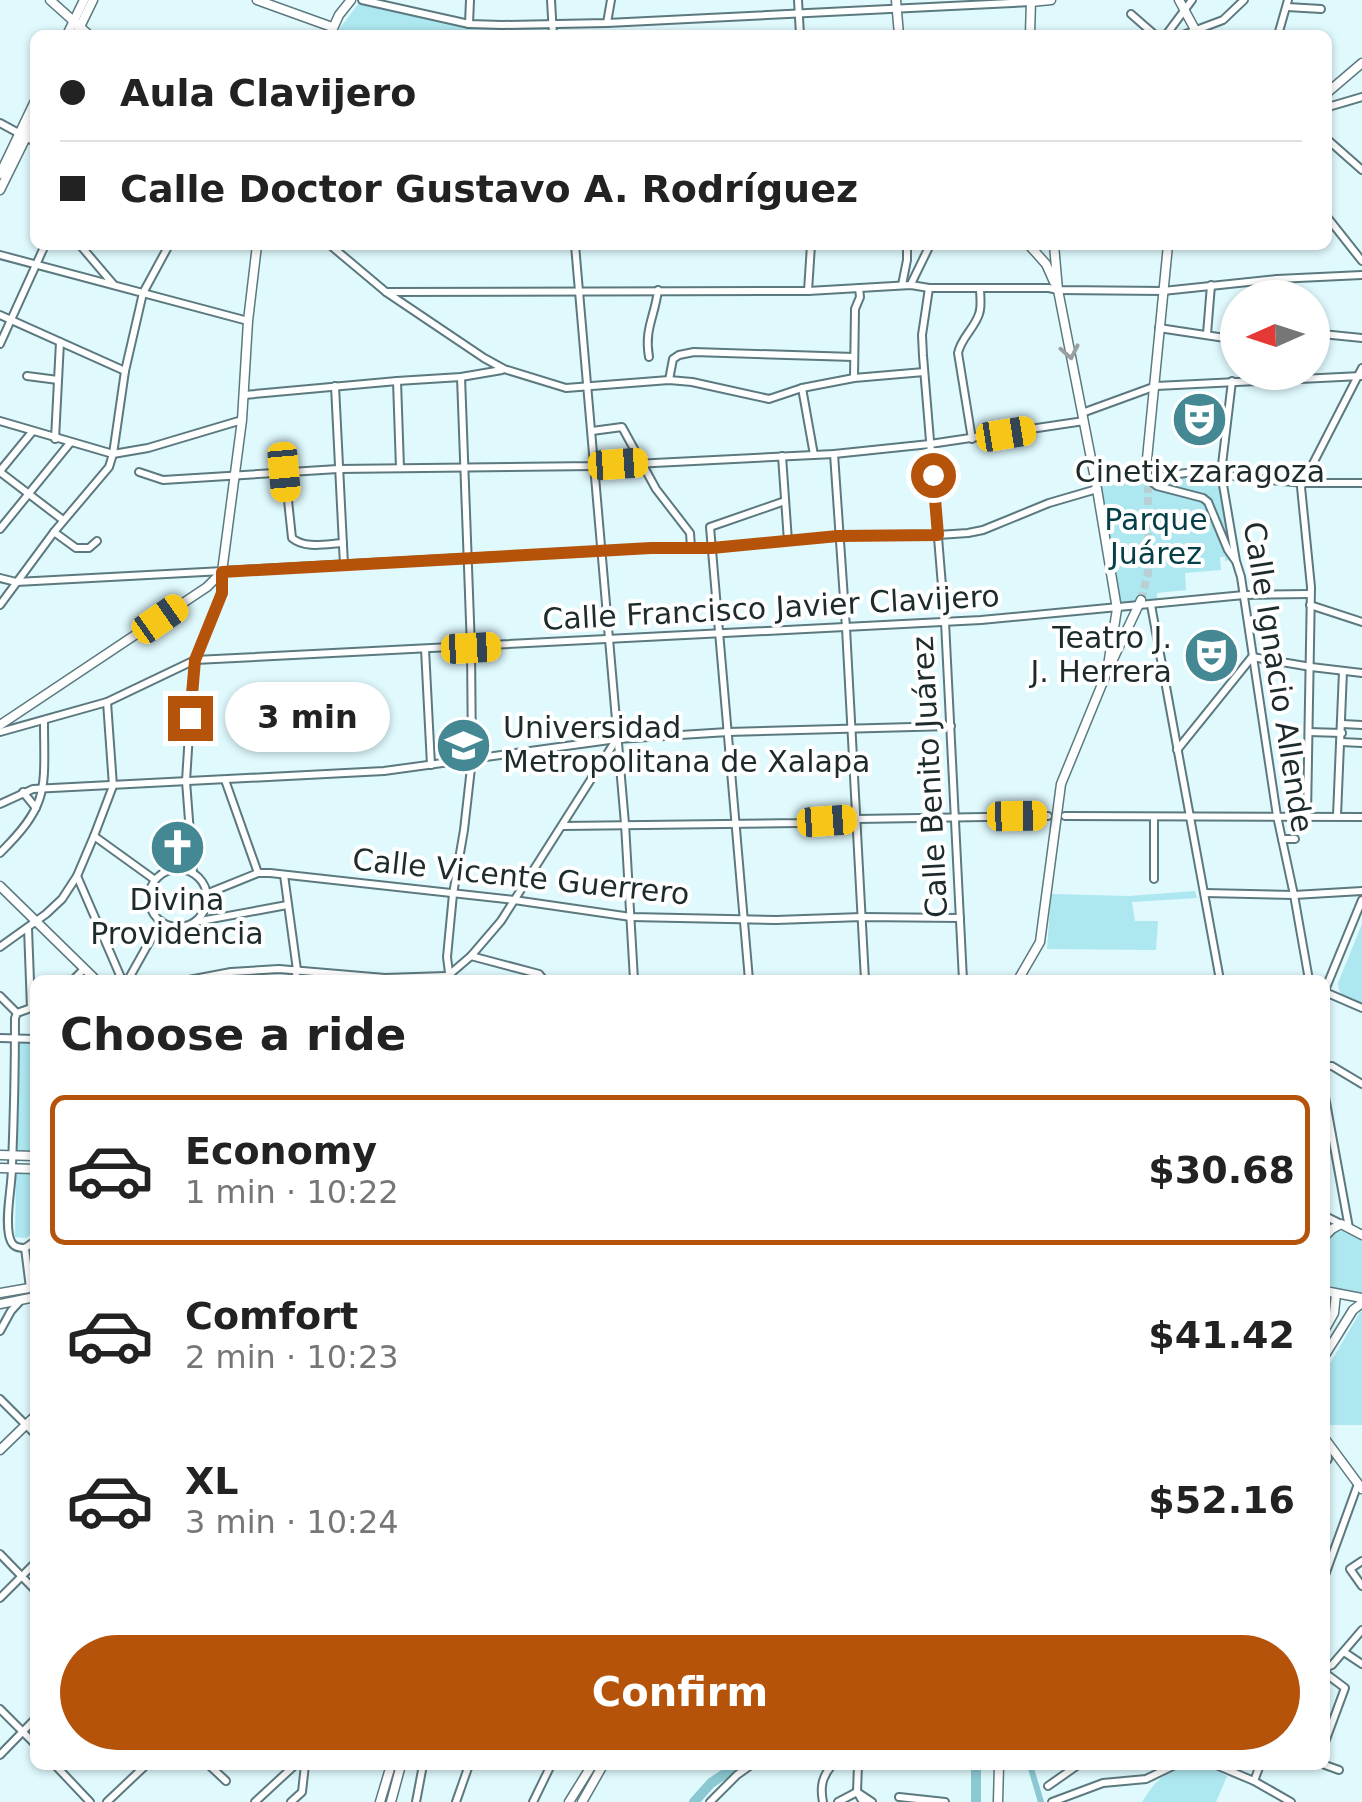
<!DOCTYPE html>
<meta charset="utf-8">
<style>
:root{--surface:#fff;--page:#f6f6f6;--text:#222;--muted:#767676;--line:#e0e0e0;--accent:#b45309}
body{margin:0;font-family:"DejaVu Sans",sans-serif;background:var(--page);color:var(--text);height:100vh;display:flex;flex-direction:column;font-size:38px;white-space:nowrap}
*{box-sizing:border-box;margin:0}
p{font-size:32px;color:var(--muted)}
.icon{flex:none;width:55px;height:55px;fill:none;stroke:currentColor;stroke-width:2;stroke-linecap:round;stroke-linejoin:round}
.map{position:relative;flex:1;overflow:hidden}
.panel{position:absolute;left:30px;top:975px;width:1300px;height:795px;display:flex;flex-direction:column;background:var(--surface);border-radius:15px;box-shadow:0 2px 8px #0004}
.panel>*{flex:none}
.banner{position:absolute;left:30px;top:30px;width:1302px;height:220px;border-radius:15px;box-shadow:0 2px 8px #0004;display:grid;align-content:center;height:220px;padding:0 30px;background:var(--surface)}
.needle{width:65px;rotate:267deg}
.fabs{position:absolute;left:1220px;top:280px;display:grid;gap:20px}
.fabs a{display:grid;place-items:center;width:110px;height:110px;border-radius:50%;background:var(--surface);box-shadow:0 2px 8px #0004;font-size:50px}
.end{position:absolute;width:45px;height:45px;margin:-22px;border:12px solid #b45309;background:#fff;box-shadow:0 0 0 5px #fff}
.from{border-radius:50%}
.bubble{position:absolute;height:70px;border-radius:35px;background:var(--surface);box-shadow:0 2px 8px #0004;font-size:32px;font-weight:700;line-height:70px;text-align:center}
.car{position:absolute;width:30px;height:60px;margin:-30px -15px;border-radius:12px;box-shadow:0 0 8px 2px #0007;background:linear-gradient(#f5c518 24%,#345 0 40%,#f5c518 0 76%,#345 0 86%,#f5c518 0)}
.banner b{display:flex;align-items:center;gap:35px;height:95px;font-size:38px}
.banner b+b{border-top:2px solid var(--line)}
.banner i{width:25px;height:25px;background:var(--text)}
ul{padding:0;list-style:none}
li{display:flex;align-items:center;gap:30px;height:150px;margin:0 20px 15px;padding:0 10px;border:5px solid transparent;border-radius:15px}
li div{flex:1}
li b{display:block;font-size:38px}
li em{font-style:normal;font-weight:700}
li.on{border-color:var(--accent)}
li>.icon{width:90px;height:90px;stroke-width:1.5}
h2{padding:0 30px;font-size:45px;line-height:120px}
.primary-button{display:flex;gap:20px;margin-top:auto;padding:20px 30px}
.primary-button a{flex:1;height:115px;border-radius:60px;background:var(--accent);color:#fff;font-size:40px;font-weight:700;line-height:115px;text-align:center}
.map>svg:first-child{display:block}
.green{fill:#ade7f0}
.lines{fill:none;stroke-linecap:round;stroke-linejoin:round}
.canal{stroke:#8bc8d2;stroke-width:6}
.river{stroke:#8bc8d2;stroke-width:10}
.major-tunnel{stroke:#b8d0d3;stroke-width:8;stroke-dasharray:8 4;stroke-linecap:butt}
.minor-casing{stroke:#5b797e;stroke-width:10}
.major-casing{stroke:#5b797e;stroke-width:11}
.minor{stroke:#fff;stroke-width:6}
.major{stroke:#fff;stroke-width:8}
.oneway{stroke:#9aa0a0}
.route{stroke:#b45309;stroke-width:12}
.labels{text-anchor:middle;stroke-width:8;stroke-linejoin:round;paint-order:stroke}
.poi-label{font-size:30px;fill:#1e2b2d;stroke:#fff}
.park-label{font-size:30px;fill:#054048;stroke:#fff}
.street-label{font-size:30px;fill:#1e2b2d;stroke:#fff}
</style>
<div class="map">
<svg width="1362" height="1802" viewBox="0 0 1362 1802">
<rect width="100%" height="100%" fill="#dff9fd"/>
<g class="green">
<path d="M359 3 478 29H550L551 35H337L340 28Z"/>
<path d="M1217 474 1234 557 1206 500 1161 486 1153 481Z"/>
<path d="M1142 481 1155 491H1167L1199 498 1208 506 1230 560 1225 561V557H1220L1221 570 1185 573 1186 590 1157 593V600L1119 604 1101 486Z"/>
<path d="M1195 891 1197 898 1132 902 1135 921H1158L1156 950 1047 949 1051 894 1129 896Z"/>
<path d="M1362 924V1004C1350 999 1338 998 1338 983Z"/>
<path d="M18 1043H35V1153L17 1152Z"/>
<path d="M16 1170 35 1171V1232L26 1238 15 1237Z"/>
<path d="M1340 1231H1347L1362 1240V1295L1342 1292 1325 1282V1242L1332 1234Z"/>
<path d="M1360 1312H1362V1425H1325V1372Z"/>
<path d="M1205 1765 1227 1776 1216 1802H1142C1162 1770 1170 1771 1205 1765Z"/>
</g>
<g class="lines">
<path class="canal" d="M1030 1765 1041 1802"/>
<g class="river">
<path d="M694 1802 711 1783 738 1765"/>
<path d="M976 1802V1765"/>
</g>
<path class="major-tunnel" d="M1141 600 1148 573V486"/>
<defs>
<g id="minor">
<path d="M362 0 469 24 502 25 607 23 1031 2"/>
<path d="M551 0 553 35"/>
<path d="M798 0 800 35"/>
<path d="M1287 7 1321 9"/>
<path d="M1131 14 1155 35"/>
<path d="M607 23 611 0"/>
<path d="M469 24 470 0"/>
<path d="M1166 35 1192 0"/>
<path d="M1183 35 1223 20 1244 0"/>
<path d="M1278 35 1288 0"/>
<path d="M1328 107 1362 97"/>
<path d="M0 123 35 142"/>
<path d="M1328 140 1362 170"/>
<path d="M1328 218 1362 261"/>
<path d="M80 245 114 285"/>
<path d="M330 245 386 292 484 358 504 369 566 388 669 380 692 382 769 399 802 388 854 378 924 372"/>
<path d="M575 245 625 824 634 980"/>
<path d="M0 255 248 321"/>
<path d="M911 284 930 245"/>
<path d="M902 285 907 260V245"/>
<path d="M929 288 922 335 923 356 945 622 963 980"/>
<path d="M808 291 811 245"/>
<path d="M386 292 808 291 911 285 929 288H1049L1058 290 1163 291 1277 279 1362 275"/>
<path d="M1277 298V279"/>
<path d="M0 315 125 371"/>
<path d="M1159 328 1238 340"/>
<path d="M1312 333 1362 338"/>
<path d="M1207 334 1211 285"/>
<path d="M0 344 45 245"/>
<path d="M649 357C644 329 655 316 658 290"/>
<path d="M27 376 58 380"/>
<path d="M854 378 855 309 860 297 859 288"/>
<path d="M669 380 673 359 679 355 694 352 854 357"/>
<path d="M397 381 400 468"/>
<path d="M1232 381 1221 473 1236 561 1241 577 1277 816 1294 895 1309 980"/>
<path d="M335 386 344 565"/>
<path d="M802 388 814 455"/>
<path d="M244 395 397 381 461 377 502 370"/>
<path d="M1082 413 1156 386 1361 376"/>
<path d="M0 421 113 454 148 448 242 420"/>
<path d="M592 431 622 427 656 489 690 533 691 547"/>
<path d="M55 439 60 342"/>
<path d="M972 439 958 353C961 338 974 329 979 314 982 306 980 296 980 288"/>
<path d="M834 454 846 628 865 980"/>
<path d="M782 456 788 541"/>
<path d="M0 471 32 432"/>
<path d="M0 472 63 520"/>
<path d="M139 472 163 480 338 469 594 466 834 454 930 444 1084 421"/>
<path d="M285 472 292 538C305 549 326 544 343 543"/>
<path d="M1147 478 1202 471 1246 478 1305 483H1362"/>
<path d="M1147 478 1157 486 1203 498 1208 502 1228 550 1235 560"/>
<path d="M0 529 70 443"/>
<path d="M54 532 76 548H89L97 541"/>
<path d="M0 578 16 582 651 548H712L838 536 938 535 968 533 983 530 1049 503 1097 489"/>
<path d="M0 605 54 532 109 467 113 454 125 371 143 293 169 245"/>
<path d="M1151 605 1220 980"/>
<path d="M1310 605 1362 622"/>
<path d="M425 649 431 765"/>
<path d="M1342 724 1362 725"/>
<path d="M0 732 107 702 195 660 981 620 1244 595 1310 594"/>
<path d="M1309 732 1342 733"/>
<path d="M1341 742 1362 743"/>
<path d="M1177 750 1252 657 1311 667 1362 673"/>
<path d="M225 780 258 873"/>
<path d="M23 792 36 808"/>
<path d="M0 804 33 789 384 771 617 739 728 732 951 726"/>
<path d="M1307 815 1311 587 1301 487 1362 368"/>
<path d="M1065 816 1362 817"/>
<path d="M1337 816 1343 671"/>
<path d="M1154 817V879"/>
<path d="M563 826 799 823 856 819 1048 816"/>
<path d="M94 836 155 880"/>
<path d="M1282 839H1295"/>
<path d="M0 853C51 803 44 788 44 720"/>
<circle cx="178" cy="898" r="29"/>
<path d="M193 873 186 781 192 686 195 660 222 593V572"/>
<path d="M284 875 297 970 295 980"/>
<path d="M77 876 122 980"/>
<path d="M1205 893 1294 895 1362 891"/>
<path d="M206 894 258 873H270L514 900 631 917 776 920 862 917 960 918"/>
<path d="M195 922 287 905"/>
<path d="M28 928 31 1008"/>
<path d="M0 947 46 914 62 899 77 876 94 836 113 786 107 702"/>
<path d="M471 956 539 974 544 980"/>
<path d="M449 973 447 957 453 894 464 830 472 759 471 648 461 377"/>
<path d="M73 980 84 969"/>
<path d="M128 980 161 921"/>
<path d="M189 980 231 972 279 969 385 978 446 976"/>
<path d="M443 980 471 956 501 921 616 740"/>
<path d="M749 980 710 527 785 501"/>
<path d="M1325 990 1362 900"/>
<path d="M1325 992 1362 1008"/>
<path d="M0 996 17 1013"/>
<path d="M0 1038 35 1039"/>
<path d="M1325 1066H1332L1362 1084"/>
<path d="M1325 1097 1349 1228"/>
<path d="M1325 1216 1341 1224"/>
<path d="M25 1248C15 1248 11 1245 9 1235 5 1214 12 1188 12 1166 14 1116 15 1067 15 1018L17 1013 31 1008 35 1010"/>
<path d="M25 1248 30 1288"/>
<path d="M25 1248 35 1241"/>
<path d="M0 1331 11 1311 22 1299"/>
<path d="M0 1399 35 1434"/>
<path d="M1325 1463 1328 1459 1327 1442"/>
<path d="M0 1554 35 1590"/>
<path d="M1362 1561 1350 1569 1362 1586"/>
<path d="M1325 1575 1358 1484"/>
<path d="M0 1598 35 1563"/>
<path d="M1344 1652 1362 1664"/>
<path d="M1325 1668 1332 1665 1362 1630"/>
<path d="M1325 1673 1345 1688 1325 1742"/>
<path d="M0 1709 35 1744"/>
<path d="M0 1755 35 1719"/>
<path d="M55 1765 90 1802"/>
<path d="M209 1765 226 1781"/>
<path d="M858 1765 857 1792 863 1802"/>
<path d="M1216 1765 1254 1781 1291 1802"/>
<path d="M1325 1765 1339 1770"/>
<path d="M1254 1781 1260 1765"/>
<path d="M1048 1786 1078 1765"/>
<path d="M899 1797 945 1802"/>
<path d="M107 1802 146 1765"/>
<path d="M255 1802 295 1765"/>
<path d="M291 1802 302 1792 305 1765"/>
<path d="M416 1802 423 1765"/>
<path d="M456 1802 469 1765"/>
<path d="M533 1802 551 1765"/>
<path d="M710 1802 737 1775 751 1765"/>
<path d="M823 1802C820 1787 822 1777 832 1765"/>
<path d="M838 1802 857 1792 872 1802"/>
<path d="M1052 1802 1103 1783 1146 1779 1175 1765"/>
</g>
<g id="major">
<path d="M50 0 89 35"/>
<path d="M257 0 332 27"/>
<path d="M896 0 899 35"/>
<path d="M1179 0 1198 35"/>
<path d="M1031 2 1051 0"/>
<path d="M67 35 84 0"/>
<path d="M76 35 93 0"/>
<path d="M330 35 339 15 351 0"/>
<path d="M1030 35 1031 0"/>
<path d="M1328 92 1362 63"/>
<path d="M0 174 35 101"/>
<path d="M0 190 35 119"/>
<path d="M1029 245 1046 264 1054 282"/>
<path d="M1054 245 1058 290 1097 489 1117 609 1107 672"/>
<path d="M1147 478V459L1168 245"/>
<path d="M0 725 207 587 222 572 242 420 248 321 257 245"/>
<path d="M0 886 96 980"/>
<path d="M1018 980 1040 942 1061 784 1107 672 1141 600"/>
<path d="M0 1155 35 1156"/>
<path d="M0 1168 35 1169"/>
<path d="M1325 1236 1332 1229 1341 1224 1362 1235"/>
<path d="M1325 1291 1362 1298"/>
<path d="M0 1293 35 1287"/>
<path d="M0 1304 35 1297"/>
<path d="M1325 1329 1334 1313 1336 1294"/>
<path d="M1325 1355 1353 1310 1362 1303"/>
<path d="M1325 1439 1362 1489"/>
<path d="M0 1450 35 1416"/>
<path d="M380 1802 391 1765"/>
<path d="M391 1802 401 1765"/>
<path d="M569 1802 592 1765"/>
<path d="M582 1802 603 1765"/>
<path d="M998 1802 999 1765"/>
</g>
</defs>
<use href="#minor" class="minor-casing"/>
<use href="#major" class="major-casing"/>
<use href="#minor" class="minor"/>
<use href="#major" class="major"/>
</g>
<defs><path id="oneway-chevron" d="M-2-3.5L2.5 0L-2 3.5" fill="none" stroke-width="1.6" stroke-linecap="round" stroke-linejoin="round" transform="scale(2.5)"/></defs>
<use class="oneway" href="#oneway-chevron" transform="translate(1070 352) rotate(79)"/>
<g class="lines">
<path class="route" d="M190 718 195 660 222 593V572L651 548H712L838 536 938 535 933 475"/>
</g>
<defs>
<symbol id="theatre-disc" viewBox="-11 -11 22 22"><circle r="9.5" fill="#438893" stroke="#fff"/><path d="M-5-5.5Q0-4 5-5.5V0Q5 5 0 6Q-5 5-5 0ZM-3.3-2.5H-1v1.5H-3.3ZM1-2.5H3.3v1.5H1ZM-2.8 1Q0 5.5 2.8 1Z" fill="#fff"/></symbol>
<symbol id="university-disc" viewBox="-11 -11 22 22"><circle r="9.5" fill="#438893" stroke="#fff"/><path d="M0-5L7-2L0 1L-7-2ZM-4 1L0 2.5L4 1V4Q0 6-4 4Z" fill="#fff"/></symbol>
<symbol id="church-disc" viewBox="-11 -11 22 22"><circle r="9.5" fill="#438893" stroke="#fff"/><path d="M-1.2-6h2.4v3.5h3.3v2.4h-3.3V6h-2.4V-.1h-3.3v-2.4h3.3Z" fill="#fff"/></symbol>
</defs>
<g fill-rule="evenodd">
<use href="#theatre-disc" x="1168" y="388" width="63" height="63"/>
<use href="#theatre-disc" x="1180" y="624" width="63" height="63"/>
<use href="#university-disc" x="432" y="714" width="63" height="63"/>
<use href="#church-disc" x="146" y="816" width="63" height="63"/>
</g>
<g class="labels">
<g class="poi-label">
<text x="1200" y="482">Cinetix zaragoza</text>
<text x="1172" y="648" text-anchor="end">Teatro J.<tspan x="1172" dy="34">J. Herrera</tspan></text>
<text x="503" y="738" text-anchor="start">Universidad<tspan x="503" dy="34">Metropolitana de Xalapa</tspan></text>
<text x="177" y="910">Divina<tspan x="177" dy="34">Providencia</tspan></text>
</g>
<g class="park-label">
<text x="1156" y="530">Parque<tspan x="1156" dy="34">Juárez</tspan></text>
</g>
<g class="street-label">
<text transform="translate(771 608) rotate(-3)" y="10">Calle Francisco Javier Clavijero</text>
<text transform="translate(1278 677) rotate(81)" y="10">Calle Ignacio Allende</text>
<text transform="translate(930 777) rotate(-93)" y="10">Calle Benito Juárez</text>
<text transform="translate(521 877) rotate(6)" y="10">Calle Vicente Guerrero</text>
</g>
</g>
</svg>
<div class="fabs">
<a><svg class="needle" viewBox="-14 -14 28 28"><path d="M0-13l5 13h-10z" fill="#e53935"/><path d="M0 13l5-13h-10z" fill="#767676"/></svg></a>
</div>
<i class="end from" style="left:933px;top:475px"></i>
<i class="end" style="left:190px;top:718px"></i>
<div class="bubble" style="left:225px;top:682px;width:165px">3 min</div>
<i class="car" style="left:1006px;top:434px;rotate:81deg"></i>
<i class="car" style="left:618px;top:464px;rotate:86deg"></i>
<i class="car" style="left:284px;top:472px;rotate:175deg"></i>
<i class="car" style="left:160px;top:619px;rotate:55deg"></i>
<i class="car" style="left:471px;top:648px;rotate:87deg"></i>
<i class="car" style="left:1017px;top:816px;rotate:89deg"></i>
<i class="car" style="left:827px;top:821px;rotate:86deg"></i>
<div class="banner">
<b><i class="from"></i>Aula Clavijero</b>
<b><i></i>Calle Doctor Gustavo A. Rodríguez</b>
</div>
<section class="panel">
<h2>Choose a ride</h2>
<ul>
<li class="on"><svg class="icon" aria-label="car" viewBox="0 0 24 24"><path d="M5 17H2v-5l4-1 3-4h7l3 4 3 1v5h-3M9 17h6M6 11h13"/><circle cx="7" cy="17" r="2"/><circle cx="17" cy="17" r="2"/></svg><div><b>Economy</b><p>1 min · 10:22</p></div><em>$30.68</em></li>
<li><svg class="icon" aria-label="car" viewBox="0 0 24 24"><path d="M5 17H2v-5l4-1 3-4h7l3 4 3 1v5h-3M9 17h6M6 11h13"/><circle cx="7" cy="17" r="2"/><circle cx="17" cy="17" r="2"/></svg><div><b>Comfort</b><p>2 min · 10:23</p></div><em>$41.42</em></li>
<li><svg class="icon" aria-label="car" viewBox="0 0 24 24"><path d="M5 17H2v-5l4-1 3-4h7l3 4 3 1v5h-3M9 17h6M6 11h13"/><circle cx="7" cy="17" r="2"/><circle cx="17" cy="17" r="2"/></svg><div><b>XL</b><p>3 min · 10:24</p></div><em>$52.16</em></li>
</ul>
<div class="primary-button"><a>Confirm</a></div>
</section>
</div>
